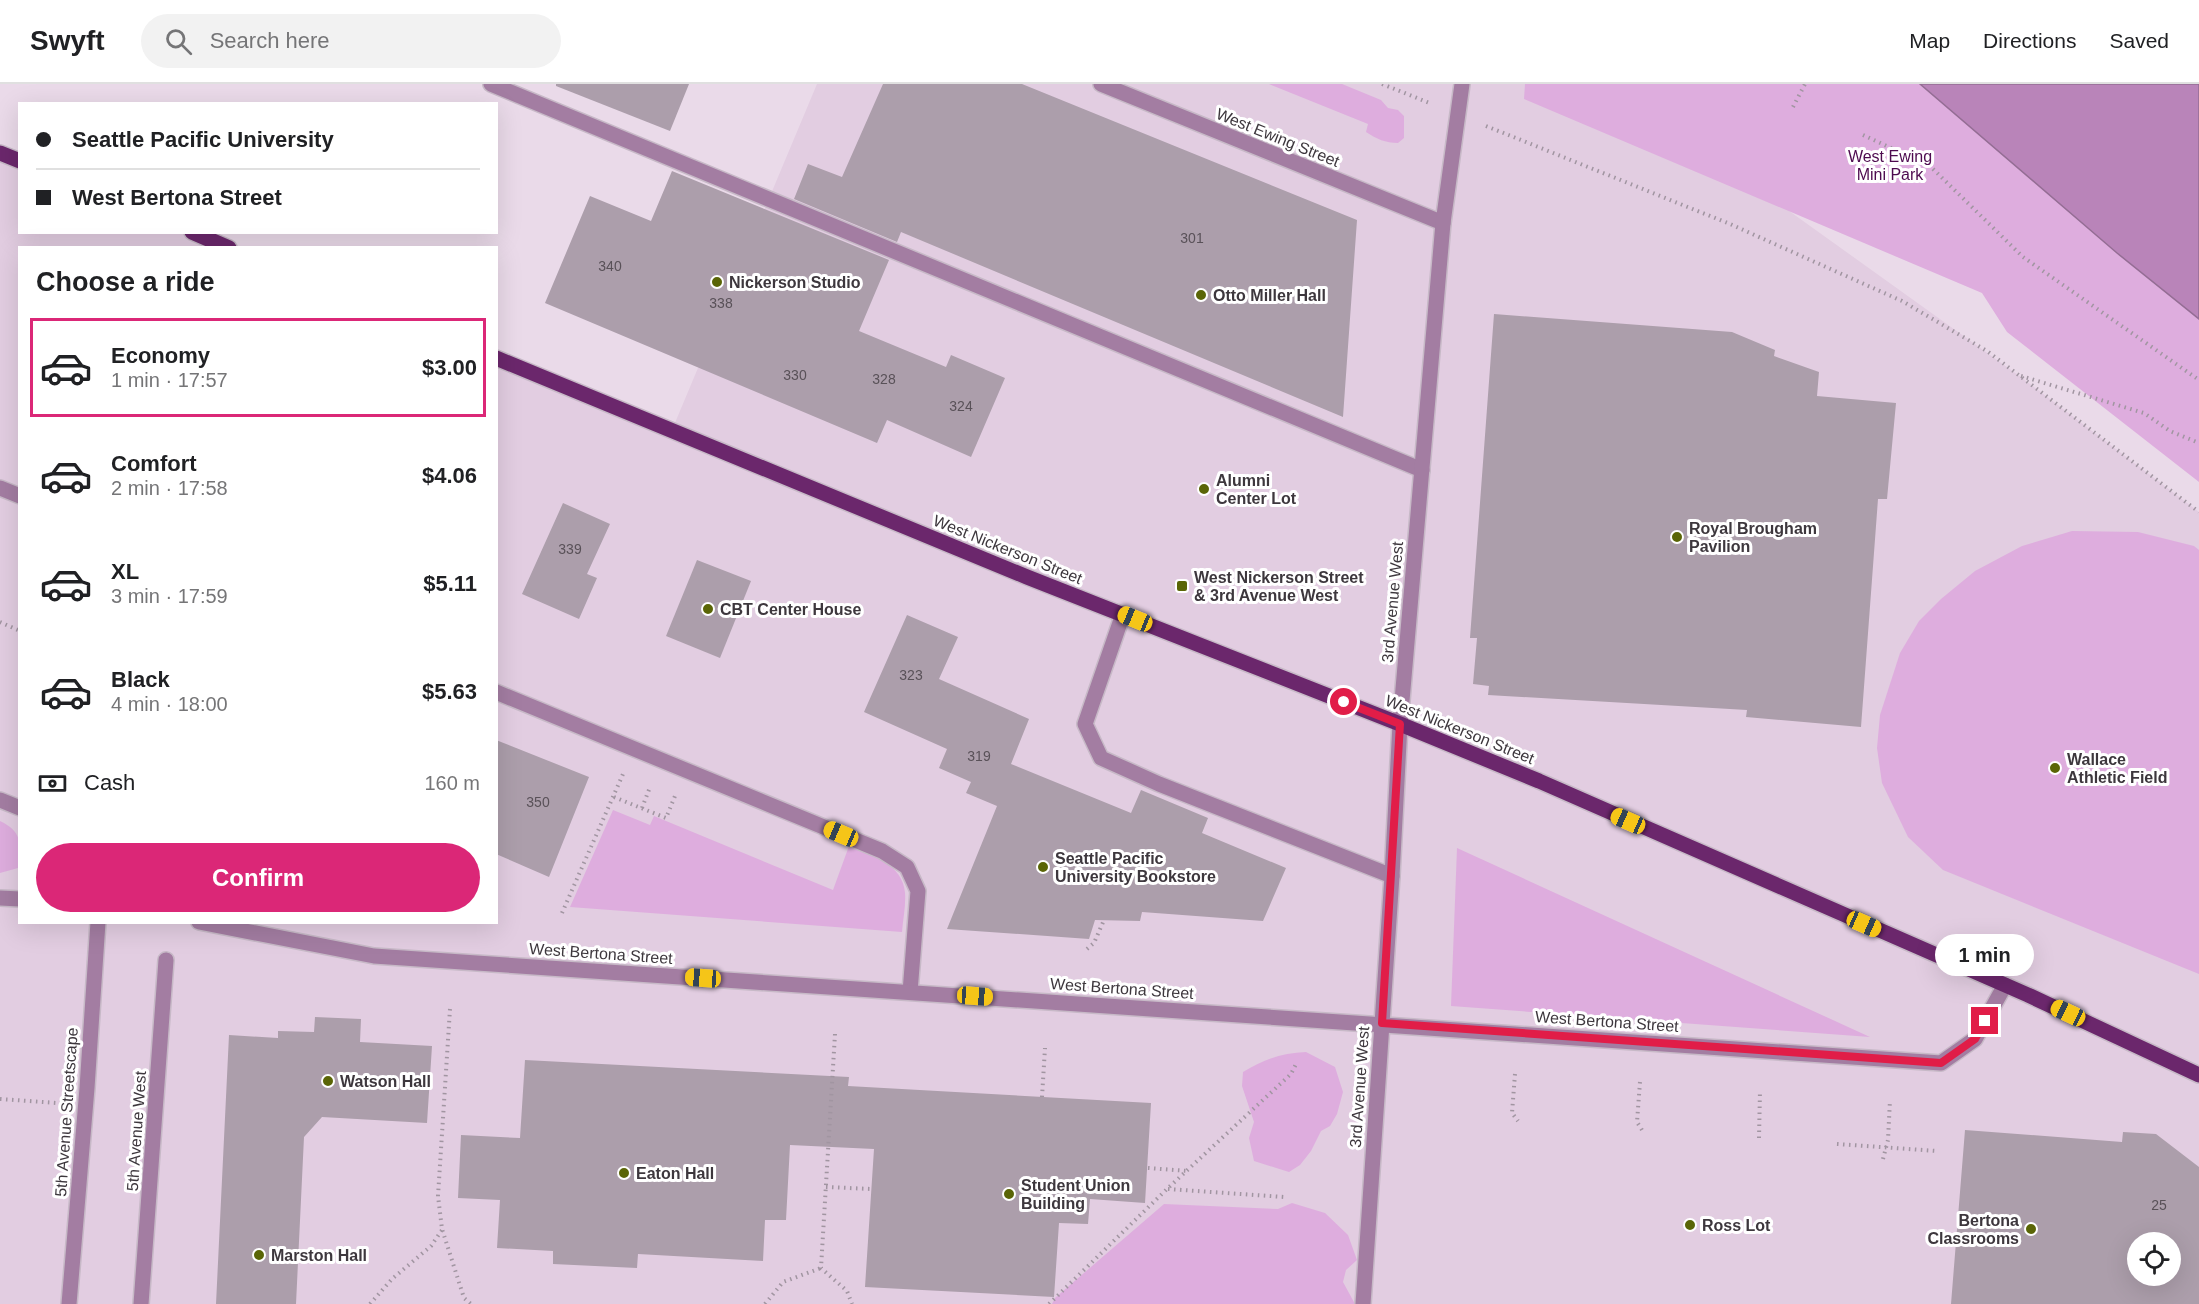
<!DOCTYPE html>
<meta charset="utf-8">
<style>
:root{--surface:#fff;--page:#f2f2f2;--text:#202124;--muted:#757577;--line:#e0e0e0;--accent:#db2777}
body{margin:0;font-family:Helvetica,sans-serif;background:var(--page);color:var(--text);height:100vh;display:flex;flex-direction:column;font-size:22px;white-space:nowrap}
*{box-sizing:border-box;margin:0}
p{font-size:20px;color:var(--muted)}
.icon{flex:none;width:33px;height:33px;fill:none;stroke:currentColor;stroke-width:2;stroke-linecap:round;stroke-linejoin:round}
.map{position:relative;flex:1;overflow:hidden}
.sheet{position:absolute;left:18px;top:162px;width:480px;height:678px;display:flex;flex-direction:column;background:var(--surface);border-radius:0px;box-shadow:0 6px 24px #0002}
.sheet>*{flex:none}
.top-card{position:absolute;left:18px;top:18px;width:480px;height:132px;border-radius:0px;box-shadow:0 6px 24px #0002;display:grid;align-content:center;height:132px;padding:0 18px;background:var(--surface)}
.controls{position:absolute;left:2127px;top:1148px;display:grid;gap:12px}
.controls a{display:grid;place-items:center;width:54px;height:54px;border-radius:50%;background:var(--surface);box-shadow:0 6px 24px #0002;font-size:30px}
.end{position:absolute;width:27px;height:27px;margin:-14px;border:8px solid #e11d48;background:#fff;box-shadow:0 0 0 3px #fff}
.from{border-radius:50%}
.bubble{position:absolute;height:42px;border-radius:21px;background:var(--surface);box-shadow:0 6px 24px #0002;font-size:20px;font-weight:600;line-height:42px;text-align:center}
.car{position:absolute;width:18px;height:36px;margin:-18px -9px;border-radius:8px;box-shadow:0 0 4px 2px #0007;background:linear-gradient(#f5c518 24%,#345 0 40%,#f5c518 0 76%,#345 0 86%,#f5c518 0)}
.top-card b{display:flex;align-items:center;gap:21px;height:57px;font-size:22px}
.top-card b+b{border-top:2px solid var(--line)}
.top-card i{width:15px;height:15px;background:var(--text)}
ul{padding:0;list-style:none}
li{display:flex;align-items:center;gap:18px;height:99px;margin:0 12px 9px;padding:0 6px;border:3px solid transparent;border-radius:0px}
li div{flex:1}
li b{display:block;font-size:22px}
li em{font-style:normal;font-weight:600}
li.active{border-color:var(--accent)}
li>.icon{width:54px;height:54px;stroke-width:1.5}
h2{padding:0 18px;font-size:27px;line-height:72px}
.pay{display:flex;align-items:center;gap:15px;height:66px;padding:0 18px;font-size:22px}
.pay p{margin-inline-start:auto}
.primary-button{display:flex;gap:12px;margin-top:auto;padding:12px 18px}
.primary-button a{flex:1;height:69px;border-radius:36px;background:var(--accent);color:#fff;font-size:24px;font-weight:600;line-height:69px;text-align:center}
header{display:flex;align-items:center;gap:36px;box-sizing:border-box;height:84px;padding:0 30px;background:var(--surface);border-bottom:2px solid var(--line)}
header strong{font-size:28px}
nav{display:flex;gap:33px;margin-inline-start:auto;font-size:21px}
.search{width:420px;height:54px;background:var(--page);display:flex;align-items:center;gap:15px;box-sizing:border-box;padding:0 21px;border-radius:33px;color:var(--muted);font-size:22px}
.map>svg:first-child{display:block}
.built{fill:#e2cde1;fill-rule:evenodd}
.green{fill:#deadde}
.water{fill:#b984b9;stroke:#946d94;stroke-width:1.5}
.building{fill:#ac9eab;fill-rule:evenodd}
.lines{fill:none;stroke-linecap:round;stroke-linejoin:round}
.minor-casing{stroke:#c7b9c7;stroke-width:18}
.major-casing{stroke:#c7b9c7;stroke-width:18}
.path{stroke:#a195a1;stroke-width:4;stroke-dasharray:1.5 4.5;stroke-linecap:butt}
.minor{stroke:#a37da2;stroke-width:15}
.major{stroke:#6b276c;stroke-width:15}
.route{stroke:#e11d48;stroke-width:8}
.poi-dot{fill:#5a6506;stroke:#fff;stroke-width:2}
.labels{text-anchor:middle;stroke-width:6;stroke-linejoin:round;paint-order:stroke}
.number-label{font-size:14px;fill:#595158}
.street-label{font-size:16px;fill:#3d373d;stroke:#fff}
.park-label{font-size:16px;fill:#4d0a4f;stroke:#fff}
.poi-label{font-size:16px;font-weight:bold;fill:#3d373d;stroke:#fff;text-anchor:start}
</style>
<header>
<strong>Swyft</strong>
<div class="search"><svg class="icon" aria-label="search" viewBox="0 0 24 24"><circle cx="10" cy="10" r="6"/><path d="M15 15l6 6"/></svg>Search here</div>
<nav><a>Map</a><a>Directions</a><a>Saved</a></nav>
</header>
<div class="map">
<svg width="2199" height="1220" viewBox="0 0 2199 1220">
<rect width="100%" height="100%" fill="#eadae9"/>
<path class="built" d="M817 0H1612L2018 291 2199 428V1220H0V69L19 77 20 148 193 149 229 163 20 164V838H496L497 274 672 346ZM2138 1158H2170V1191H2138Z"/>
<g class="green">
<path d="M1269 0H1342L1381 16 1388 24 1398 26 1404 32V54L1398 59C1385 59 1377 55 1366 48L1368 40Z"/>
<path d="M1525 0H1920L2117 169 2199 235V398L2007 248 1982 209 1524 15Z"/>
<path d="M2072 447 2138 448 2194 462 2199 466V890L1943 786 1908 753 1882 699 1877 664 1880 631 1900 569 1919 537 1941 515 1975 487 2022 462Z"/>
<path d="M613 726 650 741 654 732 833 806 849 762C872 772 903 780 905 809 906 821 903 835 902 848L570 823Z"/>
<path d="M0 737C23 748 20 759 19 782L18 784 0 789Z"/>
<path d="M1457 764 1870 953 1451 922Z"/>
<path d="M1306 968 1335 983 1343 1008 1337 1030 1330 1042 1321 1047 1311 1067 1300 1081 1289 1088 1254 1077 1249 1054 1254 1038 1242 1002 1243 988C1264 975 1282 969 1306 968Z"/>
<path d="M1292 1119 1325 1129 1348 1151 1357 1176 1346 1186 1343 1198 1355 1220H1052L1055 1214 1164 1120 1278 1125Z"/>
</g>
<path class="water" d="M1920 0H2199V235L2117 169Z"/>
<g class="building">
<path d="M556 0H689L670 47 556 2Z"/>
<path d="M883 0H1022L1357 136 1343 333 901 148 897 158 794 115 808 80 842 93Z"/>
<path d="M672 87 889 176 859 247 946 283 951 271 1005 294 971 373 887 336 877 359 545 219 590 112 651 137Z"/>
<path d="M1494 230 1732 248 1775 266 1774 272 1819 288 1817 312 1896 319 1887 415H1878L1861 643 1746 633 1747 626 1488 611 1489 602 1473 600 1477 554H1470Z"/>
<path d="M563 419 610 440 587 490 597 494 579 535 522 510Z"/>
<path d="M697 476 751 497 720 574 666 552Z"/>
<path d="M907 531 958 553 939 595 1029 635 1011 680 1131 729 1141 706 1208 734 1202 749 1286 784 1263 837 1142 828 1140 837 1095 836 1089 855 947 845 997 722 966 709 971 698 939 684 947 665 864 628Z"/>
<path d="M496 656 589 693 549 793 496 770Z"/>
<path d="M315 933 361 935 360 958 432 962 427 1039 322 1033 304 1053 296 1220H216L229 951 278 954V947L314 948Z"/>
<path d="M525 976 849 993 848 1002 1151 1019 1145 1119 1090 1115 1088 1140 1059 1139 1054 1213 865 1203 874 1065 790 1061 786 1136H765L763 1177 638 1170 637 1184 553 1180V1167L497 1164 500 1116 458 1114 461 1051 520 1054Z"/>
<path d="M1965 1046 2122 1058 2123 1048 2156 1050 2199 1083V1220H1951ZM2138 1158H2170V1191H2138Z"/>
</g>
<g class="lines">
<defs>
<g id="minor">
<path d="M491 0 1422 386"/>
<path d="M1101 0 1443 139"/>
<path d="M0 404 20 412"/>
<path d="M1123 530 1085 640 1101 674 1159 700 1392 792"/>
<path d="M496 608 882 767 907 783 918 807 910 908"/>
<path d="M0 716 20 724"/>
<path d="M0 814 20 815"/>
<path d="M199 838 374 872 1941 979 1975 955 2005 901"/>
<path d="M69 1220 87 1004 98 838"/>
<path d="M141 1220 166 876"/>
<path d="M1363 1220 1392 792 1400 640 1443 139 1462 0"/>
</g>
<g id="major">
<path d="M0 69 20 77"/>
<path d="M192 148 229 164"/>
<path d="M496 274 1027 493 1400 640 1539 697 2028 911 2199 991"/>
</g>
</defs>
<use href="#minor" class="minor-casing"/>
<use href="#major" class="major-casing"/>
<g class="path">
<path d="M1382 0 1432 20"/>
<path d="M1793 23 1805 0"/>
<path d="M1486 42 1730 140 1902 217 1987 267 2199 428"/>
<path d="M1863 51 1930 82 2023 173 2199 296"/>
<path d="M2021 292 2144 329 2170 347 2199 359"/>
<path d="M0 538 20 547"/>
<path d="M614 713 666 734 675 712"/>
<path d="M642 724 650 703"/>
<path d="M562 829 623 690"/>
<path d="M1087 865 1094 859 1104 836"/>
<path d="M450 925 438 1112 442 1145 464 1214 471 1220"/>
<path d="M835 950 821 1184 847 1207 852 1220"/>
<path d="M1515 990 1512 1029 1518 1037"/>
<path d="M1640 998 1637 1038 1642 1046"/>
<path d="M1042 1013 1045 964"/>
<path d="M0 1015 57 1019"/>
<path d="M1759 1054 1760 1007"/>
<path d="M1837 1060 1937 1067"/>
<path d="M1883 1075 1888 1056 1890 1016"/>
<path d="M1148 1084 1188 1087"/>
<path d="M826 1103 871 1105"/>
<path d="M1168 1105 1284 1113"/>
<path d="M370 1220 392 1195 431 1162 442 1146"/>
<path d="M765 1220 783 1198 821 1184"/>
<path d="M1049 1220 1167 1105 1291 990 1296 980"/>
</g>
<use href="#minor" class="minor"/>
<use href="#major" class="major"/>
</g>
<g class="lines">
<path class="route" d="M1344 618 1400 640 1382 939 1941 979 1975 955 1985 937"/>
</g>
<g class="poi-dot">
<circle cx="717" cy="198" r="6"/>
<circle cx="1201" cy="211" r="6"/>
<circle cx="1204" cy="405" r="6"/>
<circle cx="1677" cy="453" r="6"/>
<rect x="1176" y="496" width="12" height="12" rx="3"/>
<circle cx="708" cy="525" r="6"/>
<circle cx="2055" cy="684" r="6"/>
<circle cx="1043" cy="783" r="6"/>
<circle cx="328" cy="997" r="6"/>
<circle cx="624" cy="1089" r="6"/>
<circle cx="1009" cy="1110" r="6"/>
<circle cx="1690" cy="1141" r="6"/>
<circle cx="2031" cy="1145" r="6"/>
<circle cx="259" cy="1171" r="6"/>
</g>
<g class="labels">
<g class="number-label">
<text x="1192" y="159">301</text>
<text x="610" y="187">340</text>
<text x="721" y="224">338</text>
<text x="795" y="296">330</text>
<text x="884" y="300">328</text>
<text x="961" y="327">324</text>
<text x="570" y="470">339</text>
<text x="911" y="596">323</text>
<text x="979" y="677">319</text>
<text x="538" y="723">350</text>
<text x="2159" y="1126">25</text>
</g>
<g class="street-label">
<text transform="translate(1278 53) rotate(22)" y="6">West Ewing Street</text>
<text transform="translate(1008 465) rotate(22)" y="6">West Nickerson Street</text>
<text transform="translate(1392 518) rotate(-85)" y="6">3rd Avenue West</text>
<text transform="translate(1460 645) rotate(22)" y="6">West Nickerson Street</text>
<text transform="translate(601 869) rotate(4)" y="6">West Bertona Street</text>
<text transform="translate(1122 904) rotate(4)" y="6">West Bertona Street</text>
<text transform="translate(1607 937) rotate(4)" y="6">West Bertona Street</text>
<text transform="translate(1359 1003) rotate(-86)" y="6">3rd Avenue West</text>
<text transform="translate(66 1028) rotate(-86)" y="6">5th Avenue Streetscape</text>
<text transform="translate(136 1047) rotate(-86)" y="6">5th Avenue West</text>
</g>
<g class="park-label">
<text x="1890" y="78">West Ewing<tspan x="1890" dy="18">Mini Park</tspan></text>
</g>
<g class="poi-label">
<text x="729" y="204">Nickerson Studio</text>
<text x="1213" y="217">Otto Miller Hall</text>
<text x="1216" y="402">Alumni<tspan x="1216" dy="18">Center Lot</tspan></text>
<text x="1689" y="450">Royal Brougham<tspan x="1689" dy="18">Pavilion</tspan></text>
<text x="1194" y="499">West Nickerson Street<tspan x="1194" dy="18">&amp; 3rd Avenue West</tspan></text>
<text x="720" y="531">CBT Center House</text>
<text x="2067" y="681">Wallace<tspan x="2067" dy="18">Athletic Field</tspan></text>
<text x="1055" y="780">Seattle Pacific<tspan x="1055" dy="18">University Bookstore</tspan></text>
<text x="340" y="1003">Watson Hall</text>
<text x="636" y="1095">Eaton Hall</text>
<text x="1021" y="1107">Student Union<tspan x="1021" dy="18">Building</tspan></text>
<text x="2019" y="1142" text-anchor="end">Bertona<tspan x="2019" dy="18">Classrooms</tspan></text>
<text x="1702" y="1147">Ross Lot</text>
<text x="271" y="1177">Marston Hall</text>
</g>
</g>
</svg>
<div class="controls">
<a><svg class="icon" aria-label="locate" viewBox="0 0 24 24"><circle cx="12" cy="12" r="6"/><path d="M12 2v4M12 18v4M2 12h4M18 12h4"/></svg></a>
</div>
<i class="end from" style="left:1344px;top:618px"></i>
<i class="end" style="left:1985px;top:937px"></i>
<div class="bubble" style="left:1935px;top:850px;width:99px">1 min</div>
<i class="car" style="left:1135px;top:535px;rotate:292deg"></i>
<i class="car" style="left:1628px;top:737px;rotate:294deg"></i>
<i class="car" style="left:841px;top:750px;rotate:293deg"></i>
<i class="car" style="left:1864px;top:840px;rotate:114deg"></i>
<i class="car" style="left:703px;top:894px;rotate:274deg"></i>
<i class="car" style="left:975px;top:912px;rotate:94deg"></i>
<i class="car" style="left:2068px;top:929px;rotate:295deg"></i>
<div class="top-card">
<b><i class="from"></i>Seattle Pacific University</b>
<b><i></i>West Bertona Street</b>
</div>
<section class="sheet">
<h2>Choose a ride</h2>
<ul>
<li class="active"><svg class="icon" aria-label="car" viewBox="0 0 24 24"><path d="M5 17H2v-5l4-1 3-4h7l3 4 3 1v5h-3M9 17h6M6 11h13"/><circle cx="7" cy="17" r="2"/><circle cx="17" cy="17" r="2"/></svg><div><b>Economy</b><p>1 min · 17:57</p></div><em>$3.00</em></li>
<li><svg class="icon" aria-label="car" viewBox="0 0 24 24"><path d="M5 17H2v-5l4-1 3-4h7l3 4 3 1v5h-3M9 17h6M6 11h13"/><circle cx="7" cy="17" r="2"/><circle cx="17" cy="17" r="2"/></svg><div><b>Comfort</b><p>2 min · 17:58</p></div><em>$4.06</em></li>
<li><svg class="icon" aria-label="car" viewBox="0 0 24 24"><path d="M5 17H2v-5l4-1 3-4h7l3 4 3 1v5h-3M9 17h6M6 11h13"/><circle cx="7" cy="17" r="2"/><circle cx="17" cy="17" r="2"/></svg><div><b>XL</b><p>3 min · 17:59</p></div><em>$5.11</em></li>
<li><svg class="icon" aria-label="car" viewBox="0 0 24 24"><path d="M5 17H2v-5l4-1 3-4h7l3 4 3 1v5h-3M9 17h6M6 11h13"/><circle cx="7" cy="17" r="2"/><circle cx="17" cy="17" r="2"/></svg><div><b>Black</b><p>4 min · 18:00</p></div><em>$5.63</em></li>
</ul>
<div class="pay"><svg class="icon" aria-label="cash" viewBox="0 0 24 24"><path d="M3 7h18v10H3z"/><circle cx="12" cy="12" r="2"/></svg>Cash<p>160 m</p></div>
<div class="primary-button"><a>Confirm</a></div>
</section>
</div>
